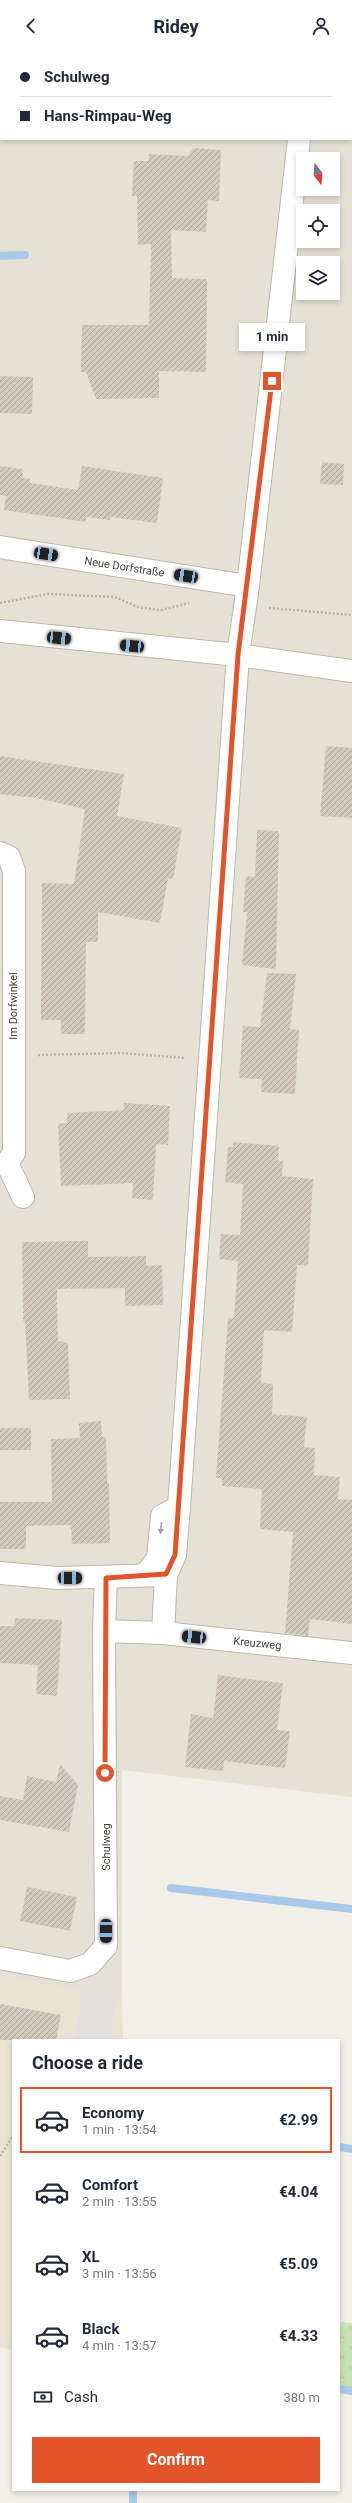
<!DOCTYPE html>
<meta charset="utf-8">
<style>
:root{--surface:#fff;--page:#f6f6f7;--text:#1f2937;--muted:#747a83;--line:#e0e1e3;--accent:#e4542b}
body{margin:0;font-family:Roboto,sans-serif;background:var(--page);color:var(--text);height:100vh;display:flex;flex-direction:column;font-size:15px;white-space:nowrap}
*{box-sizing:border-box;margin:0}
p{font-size:13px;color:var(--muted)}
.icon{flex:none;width:22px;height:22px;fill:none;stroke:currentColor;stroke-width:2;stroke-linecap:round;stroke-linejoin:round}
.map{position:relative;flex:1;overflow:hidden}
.details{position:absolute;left:12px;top:1987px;width:328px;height:452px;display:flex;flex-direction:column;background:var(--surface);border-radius:0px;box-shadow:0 2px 6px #0003}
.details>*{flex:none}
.top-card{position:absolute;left:0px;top:0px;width:352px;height:88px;box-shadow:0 2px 6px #0003;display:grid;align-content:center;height:88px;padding:0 20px;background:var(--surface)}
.needle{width:26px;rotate:163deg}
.buttons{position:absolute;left:296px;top:100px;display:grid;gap:8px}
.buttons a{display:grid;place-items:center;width:44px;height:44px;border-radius:0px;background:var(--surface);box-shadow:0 2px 6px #0003;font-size:20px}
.end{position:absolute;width:18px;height:18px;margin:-9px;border:5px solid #e4542b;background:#fff;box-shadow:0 0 0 2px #fff}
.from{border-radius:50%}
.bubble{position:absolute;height:28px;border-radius:0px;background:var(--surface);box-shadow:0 2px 6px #0003;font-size:13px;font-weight:700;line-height:28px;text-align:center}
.car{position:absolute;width:12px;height:24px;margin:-12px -6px;border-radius:5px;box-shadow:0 0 3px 1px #0007;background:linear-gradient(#222 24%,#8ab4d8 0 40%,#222 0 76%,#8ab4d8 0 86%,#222 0)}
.top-card b{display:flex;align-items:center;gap:14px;height:38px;font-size:15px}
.top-card b+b{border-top:1px solid var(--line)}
.top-card i{width:10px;height:10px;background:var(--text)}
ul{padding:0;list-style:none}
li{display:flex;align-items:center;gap:12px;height:66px;margin:0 8px 6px;padding:0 12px;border:2px solid transparent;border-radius:0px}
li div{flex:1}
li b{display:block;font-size:15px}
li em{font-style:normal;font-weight:700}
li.active{border-color:var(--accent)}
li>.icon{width:36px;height:36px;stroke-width:1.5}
h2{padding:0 20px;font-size:18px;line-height:48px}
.pay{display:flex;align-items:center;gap:10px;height:44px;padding:0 20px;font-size:15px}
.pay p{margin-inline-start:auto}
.primary-button{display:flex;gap:8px;margin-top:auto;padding:8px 20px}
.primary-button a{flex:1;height:46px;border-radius:0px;background:var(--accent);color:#fff;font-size:16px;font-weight:700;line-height:46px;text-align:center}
header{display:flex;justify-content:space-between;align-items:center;height:52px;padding:0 20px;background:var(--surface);font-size:18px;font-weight:700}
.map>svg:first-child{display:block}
.residential{fill:#e5e1d5;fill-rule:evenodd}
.education{fill:#e9e4d2}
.grass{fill:url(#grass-tufts)}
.parking{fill:#e3e1de}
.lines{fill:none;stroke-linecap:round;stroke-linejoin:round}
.stream{stroke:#a8cae8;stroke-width:8}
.building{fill:url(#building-hatch)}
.minor-casing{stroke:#bcb7aa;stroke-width:24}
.path{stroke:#bcb39d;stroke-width:2.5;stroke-dasharray:2 2;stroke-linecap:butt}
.minor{stroke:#fff;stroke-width:22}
.oneway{fill:#a19f9a}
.route{stroke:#e4542b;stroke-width:5}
.labels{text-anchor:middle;stroke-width:3.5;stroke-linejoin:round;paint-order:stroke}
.street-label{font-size:11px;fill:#433f36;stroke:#fff}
</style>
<header><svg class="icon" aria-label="back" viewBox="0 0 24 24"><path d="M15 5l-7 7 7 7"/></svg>Ridey<svg class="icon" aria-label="person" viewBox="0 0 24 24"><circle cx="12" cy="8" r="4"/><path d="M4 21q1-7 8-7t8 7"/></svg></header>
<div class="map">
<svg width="352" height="2451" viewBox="0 0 352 2451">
<defs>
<pattern id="grass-tufts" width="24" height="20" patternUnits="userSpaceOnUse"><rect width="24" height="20" fill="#c9e2b3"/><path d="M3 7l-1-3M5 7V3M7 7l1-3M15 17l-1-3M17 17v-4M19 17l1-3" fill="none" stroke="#aec39b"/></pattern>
<pattern id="building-hatch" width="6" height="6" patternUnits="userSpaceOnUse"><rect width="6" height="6" fill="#d2cbbd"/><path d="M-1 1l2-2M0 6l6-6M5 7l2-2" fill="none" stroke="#aca69a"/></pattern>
</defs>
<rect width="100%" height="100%" fill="#f1efe6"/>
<path class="residential" d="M0 0H352V1745L122 1718V1948L0 1924ZM1 1H351V87H1ZM303 107H333V137H303ZM303 159H333V189H303ZM303 211H333V241H303Z"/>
<path class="education" d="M0 1924 122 1948 123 1988H13V2298L0 2295Z"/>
<path class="grass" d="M339 2270 352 2271V2337L339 2335Z"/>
<path class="parking" d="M82 1936 116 1942 111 1988H75Z"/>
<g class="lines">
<g class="stream">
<path d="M0 204 25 203"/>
<path d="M171 1836 352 1857"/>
<path d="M339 2095 352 2097"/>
<path d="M339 2337 352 2339"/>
<path d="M133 2438V2451"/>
</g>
</g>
<g class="building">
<path d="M193 96 221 98 219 149 208 148 206 180 171 178 172 226 207 227 206 320 159 319V346L96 347 86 320H81L82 273H149L151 192 138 193 137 144H132L134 109H149V102L188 104Z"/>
<path d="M0 324 33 325 32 362 0 361Z"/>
<path d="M322 410 344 412 343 433 320 432Z"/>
<path d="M0 414 23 417 22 426 31 427 30 431 78 438 82 414 163 426 157 471 110 465V468L86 465V470L4 458 6 444 0 443Z"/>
<path d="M326 694 352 696V766L320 764Z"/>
<path d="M0 704 124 722 117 764 182 776 173 827 168 826 160 871 98 860V890H86L85 982H61V968H41L42 831 74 832 85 757 36 746 0 742Z"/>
<path d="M257 778 279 779 276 917 242 913 247 860H243L246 824 255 825Z"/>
<path d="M267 921 296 922 290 977 299 978 295 1042 261 1040 262 1027 239 1026 243 974 260 975Z"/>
<path d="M124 1051 170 1054 168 1093 156 1092 153 1148 132 1146 133 1131 61 1134 58 1072 67 1071V1061L124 1058Z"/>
<path d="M233 1090 279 1094 278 1109H283L282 1124 313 1127 308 1214 297 1213 292 1280 264 1278 261 1331 273 1332 272 1362 307 1365 304 1395 315 1396 314 1423 340 1425 338 1447 352 1448V1572L310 1567 308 1584 285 1581 293 1480 260 1477 262 1437 222 1434V1426H216L228 1266H234L238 1209 219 1207 221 1182 240 1183 243 1132 225 1130 228 1095H233Z"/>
<path d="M88 1189V1205L146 1204V1214L162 1213 163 1253 125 1254V1236L57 1237 58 1289 68 1291 70 1347 29 1348 25 1269H23L22 1190Z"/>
<path d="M101 1369 102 1385H106L107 1431H109L110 1491 72 1492 71 1473 26 1474V1497H0V1450H52L51 1387 80 1386 79 1371Z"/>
<rect x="0" y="1376" width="31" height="22"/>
<path d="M15 1566 62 1568 57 1644 36 1642 38 1613 0 1611V1574H14Z"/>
<path d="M218 1623 283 1631 277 1678 290 1679 285 1716 224 1709 223 1719 185 1715 191 1662 213 1666Z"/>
<path d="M60 1712 78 1733 69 1780 0 1768V1744L23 1748 27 1724 56 1730Z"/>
<path d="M27 1835 77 1845 70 1879 20 1869Z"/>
<path d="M0 1952 61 1963 56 1988H0Z"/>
</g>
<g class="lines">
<defs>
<g id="minor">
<path d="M300 1V0"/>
<path id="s1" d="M0 495 248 534"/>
<path d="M0 579 238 603 352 619"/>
<path d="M0 801 9 805 14 819V1101L7 1111 0 1112"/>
<path d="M7 1111 23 1145"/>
<path d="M0 1521 57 1526 166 1523"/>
<path d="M146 1522 158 1506 162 1464 179 1455"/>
<path d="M106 1525 104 1579 163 1581 166 1523 175 1503 179 1455 238 603 248 534 299 87"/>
<path id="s2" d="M163 1581 352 1601"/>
<path d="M0 1906 70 1919 90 1912 106 1894 104 1579"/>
</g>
</defs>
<use href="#minor" class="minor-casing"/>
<g class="path">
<path d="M0 551 48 542 115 545 138 555 161 558 189 551"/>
<path d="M269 556 352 563"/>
<path d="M38 1003 120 1001 185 1006"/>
<path d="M0 2104 13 2084"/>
</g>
<use href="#minor" class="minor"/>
</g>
<defs><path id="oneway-solid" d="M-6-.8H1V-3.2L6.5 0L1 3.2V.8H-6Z"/></defs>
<use class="oneway" href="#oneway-solid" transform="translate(161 1476) rotate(96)"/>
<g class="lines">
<path class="route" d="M105 1721 106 1526 166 1522 175 1503 238 603 272 329"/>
</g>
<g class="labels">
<g class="street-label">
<text dy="4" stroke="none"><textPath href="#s1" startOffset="126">Neue Dorfstraße</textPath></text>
<text transform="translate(13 954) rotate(-90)" y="4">Im Dorfwinkel</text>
<text dy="4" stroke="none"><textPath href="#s2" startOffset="95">Kreuzweg</textPath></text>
<text transform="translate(106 1795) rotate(-90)" y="4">Schulweg</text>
</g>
</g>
</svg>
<div class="buttons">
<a><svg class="needle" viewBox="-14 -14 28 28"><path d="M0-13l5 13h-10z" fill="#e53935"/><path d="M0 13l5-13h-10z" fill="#747a83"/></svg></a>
<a><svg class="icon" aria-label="locate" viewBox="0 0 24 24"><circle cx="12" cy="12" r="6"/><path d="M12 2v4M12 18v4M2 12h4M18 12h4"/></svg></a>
<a><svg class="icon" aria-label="layers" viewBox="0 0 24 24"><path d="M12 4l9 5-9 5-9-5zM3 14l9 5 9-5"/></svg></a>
</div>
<i class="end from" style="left:105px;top:1721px"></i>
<i class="end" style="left:272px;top:329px"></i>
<div class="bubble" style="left:239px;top:271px;width:66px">1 min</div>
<i class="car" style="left:46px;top:502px;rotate:99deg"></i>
<i class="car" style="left:186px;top:524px;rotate:279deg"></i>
<i class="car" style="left:59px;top:586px;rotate:96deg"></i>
<i class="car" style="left:132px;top:594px;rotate:275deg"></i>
<i class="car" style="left:70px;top:1526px;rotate:90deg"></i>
<i class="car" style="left:194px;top:1585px;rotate:276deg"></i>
<i class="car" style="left:106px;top:1879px;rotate:180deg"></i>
<div class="top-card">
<b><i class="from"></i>Schulweg</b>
<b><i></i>Hans-Rimpau-Weg</b>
</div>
<section class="details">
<h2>Choose a ride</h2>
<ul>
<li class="active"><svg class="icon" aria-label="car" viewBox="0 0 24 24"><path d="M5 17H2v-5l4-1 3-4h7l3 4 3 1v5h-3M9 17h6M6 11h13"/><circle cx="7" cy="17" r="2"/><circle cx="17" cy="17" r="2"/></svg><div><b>Economy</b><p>1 min · 13:54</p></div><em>€2.99</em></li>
<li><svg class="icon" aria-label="car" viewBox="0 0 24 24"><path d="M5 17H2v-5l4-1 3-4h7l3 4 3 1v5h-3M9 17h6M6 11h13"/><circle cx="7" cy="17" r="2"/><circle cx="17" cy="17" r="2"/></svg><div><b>Comfort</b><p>2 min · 13:55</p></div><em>€4.04</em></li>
<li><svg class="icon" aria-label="car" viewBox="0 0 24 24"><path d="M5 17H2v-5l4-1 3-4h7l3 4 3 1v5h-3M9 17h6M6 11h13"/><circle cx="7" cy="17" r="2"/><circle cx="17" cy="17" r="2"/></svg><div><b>XL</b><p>3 min · 13:56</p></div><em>€5.09</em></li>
<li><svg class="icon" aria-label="car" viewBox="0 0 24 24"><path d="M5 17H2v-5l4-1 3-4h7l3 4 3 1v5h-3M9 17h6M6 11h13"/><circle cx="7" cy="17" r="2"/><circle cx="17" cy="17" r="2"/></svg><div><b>Black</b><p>4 min · 13:57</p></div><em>€4.33</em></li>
</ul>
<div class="pay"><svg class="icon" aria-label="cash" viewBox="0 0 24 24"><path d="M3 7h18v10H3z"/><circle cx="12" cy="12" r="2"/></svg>Cash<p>380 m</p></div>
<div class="primary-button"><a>Confirm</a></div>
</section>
</div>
